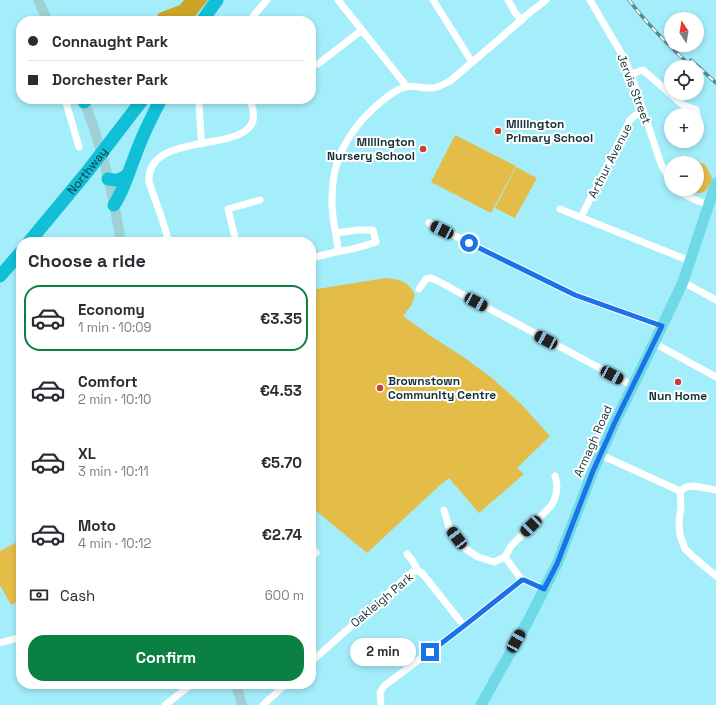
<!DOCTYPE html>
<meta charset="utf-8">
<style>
:root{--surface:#fff;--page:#f2f2f3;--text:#2b2b33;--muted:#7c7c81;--line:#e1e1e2;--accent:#0b8043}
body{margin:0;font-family:"Space Grotesk",sans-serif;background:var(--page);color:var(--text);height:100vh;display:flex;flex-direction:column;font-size:15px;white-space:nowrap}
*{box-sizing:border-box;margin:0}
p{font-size:13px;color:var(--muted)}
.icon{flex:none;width:22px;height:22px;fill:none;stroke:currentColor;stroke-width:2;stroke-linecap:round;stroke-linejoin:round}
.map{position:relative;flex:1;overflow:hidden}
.sheet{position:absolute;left:16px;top:237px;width:300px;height:452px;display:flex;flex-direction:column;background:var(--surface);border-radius:16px;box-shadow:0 2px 6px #0003}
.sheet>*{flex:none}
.banner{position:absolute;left:16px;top:16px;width:300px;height:88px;border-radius:16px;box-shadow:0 2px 6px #0003;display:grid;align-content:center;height:88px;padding:0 12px;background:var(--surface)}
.needle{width:26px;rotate:348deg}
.controls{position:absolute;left:664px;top:12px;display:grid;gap:8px}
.controls a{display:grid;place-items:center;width:40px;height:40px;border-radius:50%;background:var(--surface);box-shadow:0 2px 6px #0003;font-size:20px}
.end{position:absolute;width:18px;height:18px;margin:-9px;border:5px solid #1a73e8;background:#fff;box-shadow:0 0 0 2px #fff}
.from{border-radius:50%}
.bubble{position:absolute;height:28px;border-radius:14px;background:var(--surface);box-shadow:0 2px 6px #0003;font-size:13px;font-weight:700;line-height:28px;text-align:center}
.car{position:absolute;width:12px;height:24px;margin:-12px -6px;border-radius:5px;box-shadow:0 0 3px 1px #0007;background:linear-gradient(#222 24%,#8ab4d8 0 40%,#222 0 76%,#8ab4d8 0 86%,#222 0)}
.banner b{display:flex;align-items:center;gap:14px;height:38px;font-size:15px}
.banner b+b{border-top:1px solid var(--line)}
.banner i{width:10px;height:10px;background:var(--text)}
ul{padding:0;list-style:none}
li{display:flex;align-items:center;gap:12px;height:66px;margin:0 8px 6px;padding:0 4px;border:2px solid transparent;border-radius:16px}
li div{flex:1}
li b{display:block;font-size:15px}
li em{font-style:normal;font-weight:700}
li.current{border-color:var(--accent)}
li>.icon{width:36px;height:36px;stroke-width:1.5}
h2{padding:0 12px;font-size:18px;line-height:48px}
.pay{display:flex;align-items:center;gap:10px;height:44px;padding:0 12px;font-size:15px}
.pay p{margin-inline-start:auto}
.cta{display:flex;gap:8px;margin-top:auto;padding:8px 12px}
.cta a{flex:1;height:46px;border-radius:16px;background:var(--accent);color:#fff;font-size:16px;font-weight:700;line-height:46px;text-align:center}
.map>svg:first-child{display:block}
.green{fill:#e4bd49}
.forest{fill:#cca426}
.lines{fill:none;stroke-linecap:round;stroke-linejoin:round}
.street{stroke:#fff;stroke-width:7}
.secondary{stroke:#9fd0d6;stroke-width:10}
.primary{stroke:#70d9e6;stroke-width:11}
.highway{stroke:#11bfd6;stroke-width:13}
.rail-casing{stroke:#588a93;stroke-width:3.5}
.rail{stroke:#fff;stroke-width:2;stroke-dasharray:6;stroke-linecap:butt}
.route{stroke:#1a73e8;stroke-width:5}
.poi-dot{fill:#cb3e2e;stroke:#fff;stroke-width:1.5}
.labels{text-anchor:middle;stroke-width:4;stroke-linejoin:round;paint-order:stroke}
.street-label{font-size:12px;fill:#153338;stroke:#fff}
.poi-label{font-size:12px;font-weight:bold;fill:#153338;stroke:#fff;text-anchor:start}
</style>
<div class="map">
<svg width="716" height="705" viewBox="0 0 716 705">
<rect width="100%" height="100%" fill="#a4edfa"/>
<g class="green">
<path d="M455 135 516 166 491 213 431 182Z"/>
<path d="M690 161 705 164 712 178C711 181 710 185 708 188 703 196 692 193 686 189H697V163H685Z"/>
<path d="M516 167 537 178 515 218 495 208Z"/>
<path d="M386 278C401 280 407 280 415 295L412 304 403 316 432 337 462 356 492 378 521 404 550 436 517 468 524 474 479 513 449 478 439 486 367 553 315 510 311 499V290Z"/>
<path d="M21 540V600L11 605 0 585V551Z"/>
</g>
<path class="forest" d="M184 0H208L192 20 153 21 159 13 180 5Z"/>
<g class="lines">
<g class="street">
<path d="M338 0 404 83 405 87"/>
<path d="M433 0 472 62"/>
<path d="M508 0 516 14 522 20"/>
<path d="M590 0 624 58 631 74 661 164 671 182"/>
<path d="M251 21 255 14 267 0"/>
<path d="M318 64 362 30"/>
<path d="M631 74 643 70 683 105 696 110 698 118 697 120"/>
<path d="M65 99 79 147"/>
<path d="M199 103 201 135 202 144"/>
<path d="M676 189C686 197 697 201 709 205"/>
<path d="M560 209 690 261"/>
<path d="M581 217 630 120 639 112 643 109"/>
<path d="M429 223 575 295 662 326"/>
<path d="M169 242 162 219 149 182C145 122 280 163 249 99"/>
<path d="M236 242 228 209 260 200"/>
<path d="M336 252C350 250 362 247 376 242L373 230H358L336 233"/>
<path d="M311 258 336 252 338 247C336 234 333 220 332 207 331 171 339 147 362 120 370 111 378 104 387 97 391 94 395 91 400 89 411 83 421 89 433 88 440 87 444 84 450 81L496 42 528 14 546 0"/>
<path d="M683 282 716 300"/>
<path d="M419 289 426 279 430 278 434 279 633 386"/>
<path d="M654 343 716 377"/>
<path d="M601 455 680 491"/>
<path d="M680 491 681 507 679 521 680 535 685 549 697 560 716 576"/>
<path d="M680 491 686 487 694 486 716 490"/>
<path d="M444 510 449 527 466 549 478 557 494 562 505 557"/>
<path d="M311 547 316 553 311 556"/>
<path d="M407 554 412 560 418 571"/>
<path d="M522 580 505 557 511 546 551 506C557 496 559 487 555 476"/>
<path d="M0 643 21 637"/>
<path d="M311 662 412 572 418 571 422 573 464 626"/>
<path d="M165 705 192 684"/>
<path d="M263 705 286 684"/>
<path d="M381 705 380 693 384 686 464 626 522 580H524L544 589"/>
</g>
<g class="secondary">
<path d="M38 0 48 21"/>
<path d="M83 99C102 145 113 193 121 242"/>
<path d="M236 684 242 705"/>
</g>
<path class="primary" d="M481 705 529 619 557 564 593 471 615 422 654 343 683 282 716 183"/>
<g class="highway">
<path d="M202 21 217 0"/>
<path d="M84 102 87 99"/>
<path d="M108 179C117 181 120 180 127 175"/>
<path d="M114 205C124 190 128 173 135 156 142 136 151 118 161 99"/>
<path id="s1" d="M29 242 87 172 143 99"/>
<path d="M0 276 21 252"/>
</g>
<defs>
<g id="rail">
<path d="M629 0C647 24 670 47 692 67"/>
<path d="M691 60 716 83"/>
</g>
</defs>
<use href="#rail" class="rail-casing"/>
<use href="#rail" class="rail"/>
</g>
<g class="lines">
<path class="route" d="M430 652 464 626 522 580H524L544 589 557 564 593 471 615 422 662 326 575 295 469 243"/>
</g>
<g class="poi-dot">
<circle cx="498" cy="131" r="4"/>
<circle cx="423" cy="149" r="4"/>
<circle cx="678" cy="382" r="4"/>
<circle cx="380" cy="388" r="4"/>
</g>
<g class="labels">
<g class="street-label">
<text transform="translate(634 89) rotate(69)" y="4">Jervis Street</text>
<text transform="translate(610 161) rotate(-63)" y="4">Arthur Avenue</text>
<text dy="4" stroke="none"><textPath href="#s1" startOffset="92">Northway</textPath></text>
<text transform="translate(593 441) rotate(-66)" y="4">Armagh Road</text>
<text transform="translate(382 600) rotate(-40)" y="4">Oakleigh Park</text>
</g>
<g class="poi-label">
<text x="506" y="128">Millington<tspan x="506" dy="14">Primary School</tspan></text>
<text x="415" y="146" text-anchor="end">Millington<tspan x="415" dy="14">Nursery School</tspan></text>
<text x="388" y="385">Brownstown<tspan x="388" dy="14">Community Centre</tspan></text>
<text x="678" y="400" text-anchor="middle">Nun Home</text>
</g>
</g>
</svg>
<div class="controls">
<a><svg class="needle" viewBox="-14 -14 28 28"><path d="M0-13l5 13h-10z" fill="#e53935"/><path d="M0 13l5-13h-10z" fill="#7c7c81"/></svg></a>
<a><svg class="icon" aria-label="locate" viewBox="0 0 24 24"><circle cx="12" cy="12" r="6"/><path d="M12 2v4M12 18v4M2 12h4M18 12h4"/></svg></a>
<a>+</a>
<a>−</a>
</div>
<i class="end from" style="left:469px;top:243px"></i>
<i class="end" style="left:430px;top:652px"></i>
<div class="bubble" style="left:350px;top:638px;width:66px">2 min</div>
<i class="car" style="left:442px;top:230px;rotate:296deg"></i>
<i class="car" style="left:476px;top:302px;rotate:118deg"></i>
<i class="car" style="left:546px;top:340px;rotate:298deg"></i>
<i class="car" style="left:612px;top:375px;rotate:118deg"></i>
<i class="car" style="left:531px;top:526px;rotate:226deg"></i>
<i class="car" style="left:457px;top:538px;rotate:323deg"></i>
<i class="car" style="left:516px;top:641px;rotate:29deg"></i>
<div class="banner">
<b><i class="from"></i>Connaught Park</b>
<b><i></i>Dorchester Park</b>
</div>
<section class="sheet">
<h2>Choose a ride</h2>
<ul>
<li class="current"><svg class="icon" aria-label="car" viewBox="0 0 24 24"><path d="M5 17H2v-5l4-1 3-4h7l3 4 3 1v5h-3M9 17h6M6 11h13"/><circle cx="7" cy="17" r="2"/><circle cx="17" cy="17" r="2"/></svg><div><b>Economy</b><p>1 min · 10:09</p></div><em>€3.35</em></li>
<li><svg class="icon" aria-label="car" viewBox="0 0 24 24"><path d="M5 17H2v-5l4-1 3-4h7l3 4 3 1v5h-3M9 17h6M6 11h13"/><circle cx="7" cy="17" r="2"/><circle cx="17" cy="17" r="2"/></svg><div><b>Comfort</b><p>2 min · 10:10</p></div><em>€4.53</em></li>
<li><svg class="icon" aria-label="car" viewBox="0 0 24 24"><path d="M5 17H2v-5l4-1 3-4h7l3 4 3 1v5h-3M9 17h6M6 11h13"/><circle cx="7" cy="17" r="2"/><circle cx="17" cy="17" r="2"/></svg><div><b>XL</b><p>3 min · 10:11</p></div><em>€5.70</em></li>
<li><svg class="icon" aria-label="car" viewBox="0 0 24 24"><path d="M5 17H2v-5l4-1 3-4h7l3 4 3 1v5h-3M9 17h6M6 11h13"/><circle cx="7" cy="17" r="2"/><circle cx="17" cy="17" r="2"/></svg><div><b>Moto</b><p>4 min · 10:12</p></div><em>€2.74</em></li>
</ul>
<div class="pay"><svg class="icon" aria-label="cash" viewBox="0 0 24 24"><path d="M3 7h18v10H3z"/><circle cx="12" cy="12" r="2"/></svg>Cash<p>600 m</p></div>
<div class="cta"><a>Confirm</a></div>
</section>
</div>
